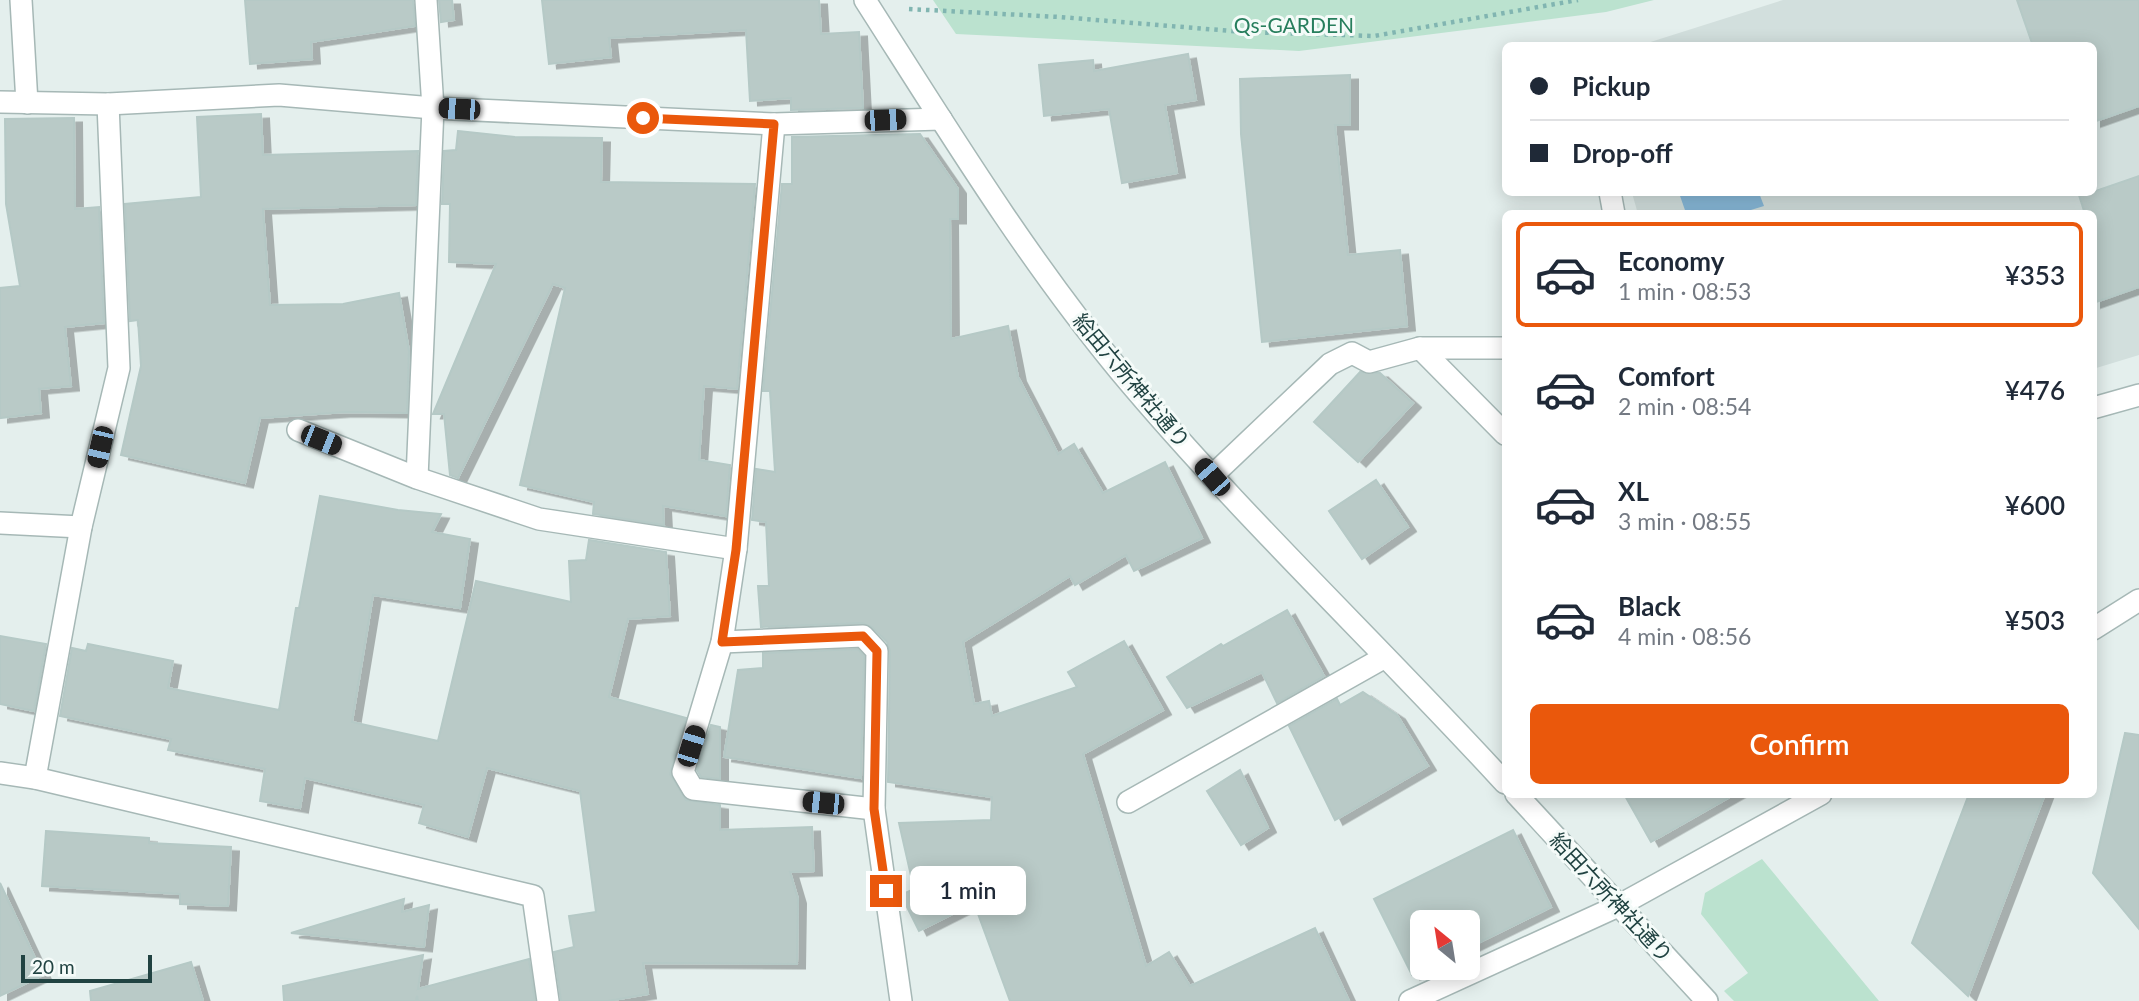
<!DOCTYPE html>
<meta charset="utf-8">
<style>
:root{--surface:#fff;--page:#f2f2f3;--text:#1f2937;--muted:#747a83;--line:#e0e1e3;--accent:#ea580c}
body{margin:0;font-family:Lato,"Noto Sans JP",sans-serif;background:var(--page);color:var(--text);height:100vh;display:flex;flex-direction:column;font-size:26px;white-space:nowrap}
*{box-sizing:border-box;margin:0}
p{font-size:23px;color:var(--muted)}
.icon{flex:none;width:38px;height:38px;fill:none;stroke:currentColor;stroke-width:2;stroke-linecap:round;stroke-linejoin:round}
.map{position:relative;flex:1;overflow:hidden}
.drawer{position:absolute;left:1502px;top:210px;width:595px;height:588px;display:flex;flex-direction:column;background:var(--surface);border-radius:10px;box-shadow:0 4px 18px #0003}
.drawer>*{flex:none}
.hud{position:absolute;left:1502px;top:42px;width:595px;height:154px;border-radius:10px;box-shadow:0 4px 18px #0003;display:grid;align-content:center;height:154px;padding:0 28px;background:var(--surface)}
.needle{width:46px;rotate:330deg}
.tools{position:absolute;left:1410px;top:910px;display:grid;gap:14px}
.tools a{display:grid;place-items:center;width:70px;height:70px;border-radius:10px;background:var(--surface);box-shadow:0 4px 18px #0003;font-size:35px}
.scale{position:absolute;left:21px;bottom:18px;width:131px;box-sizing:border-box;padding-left:7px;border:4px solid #214342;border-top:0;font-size:19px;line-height:24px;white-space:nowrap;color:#214342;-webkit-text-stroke:5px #f5fbf9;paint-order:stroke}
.end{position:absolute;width:32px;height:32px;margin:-16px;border:9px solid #ea580c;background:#fff;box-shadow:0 0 0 4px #fff}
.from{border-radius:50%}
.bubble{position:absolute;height:49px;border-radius:10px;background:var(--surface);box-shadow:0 4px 18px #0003;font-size:23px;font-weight:600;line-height:49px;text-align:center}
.car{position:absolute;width:21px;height:42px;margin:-21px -10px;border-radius:9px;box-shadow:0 0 5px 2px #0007;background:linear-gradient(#222 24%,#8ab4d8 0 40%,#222 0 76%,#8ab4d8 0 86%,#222 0)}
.hud b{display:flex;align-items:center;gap:24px;height:66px;font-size:26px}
.hud b+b{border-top:2px solid var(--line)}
.hud i{width:18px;height:18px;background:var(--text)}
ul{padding:12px 0 0;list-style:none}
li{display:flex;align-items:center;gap:21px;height:105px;margin:0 14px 10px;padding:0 14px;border:4px solid transparent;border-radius:10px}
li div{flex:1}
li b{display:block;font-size:26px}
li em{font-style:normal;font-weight:600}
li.current{border-color:var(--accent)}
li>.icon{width:63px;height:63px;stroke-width:1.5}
.action{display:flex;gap:14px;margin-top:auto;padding:14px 28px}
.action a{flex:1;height:80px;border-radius:10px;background:var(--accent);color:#fff;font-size:28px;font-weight:600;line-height:80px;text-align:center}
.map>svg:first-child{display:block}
.built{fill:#d2dfdd}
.green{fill:#bbe2cf}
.water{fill:#87b8d8}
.building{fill:#b9cac7;stroke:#b5c9c6;stroke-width:2;filter:url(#shadow)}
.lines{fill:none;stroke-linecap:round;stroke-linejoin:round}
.minor-casing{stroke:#a6b8b6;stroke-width:24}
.path{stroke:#81b5b1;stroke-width:4.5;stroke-dasharray:3.5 5;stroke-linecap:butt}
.minor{stroke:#fff;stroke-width:21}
.route{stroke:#ea580c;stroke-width:9}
.labels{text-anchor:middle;stroke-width:6;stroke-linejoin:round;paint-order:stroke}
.park-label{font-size:21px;fill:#277e5d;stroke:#f5fbf9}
.street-label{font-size:21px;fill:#214342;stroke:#f5fbf9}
</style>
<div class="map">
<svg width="2139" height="1001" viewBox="0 0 2139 1001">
<defs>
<filter id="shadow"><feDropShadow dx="8" dy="4.5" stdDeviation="0" flood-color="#0004"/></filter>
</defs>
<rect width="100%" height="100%" fill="#e4efed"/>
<path class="built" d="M1783 0H2139V355L2093 369V214H1638L1632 193 2093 192V46L1641 45Z"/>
<g class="green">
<path d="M933 0H1654L1606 12 1299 51 956 34Z"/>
<path d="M1762 859 1879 1001H1734L1724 991 1748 973 1701 914 1705 893Z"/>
</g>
<path class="water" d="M1679 193H1759L1764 206 1741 213H1686Z"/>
<g class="building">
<path d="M245 0H413L415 26 311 42 312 59 250 64Z"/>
<path d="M439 0H452L454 20 441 22Z"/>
<path d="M542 0H819L821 34 859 32 863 108 791 110V98L750 101 746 30 609 38 611 57 549 64Z"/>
<path d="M2017 0H2139V106L2093 122V46H2033Z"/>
<path d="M1188 54 1196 100 1165 105 1177 173 1122 183 1109 109 1044 116 1039 65 1093 60 1094 71Z"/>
<path d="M1350 75V125H1335L1348 255 1400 250 1407 326 1262 342 1241 134 1240 79Z"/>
<path d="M261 114 263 155 418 151 416 205 263 209 270 305 343 304 399 293 409 351 407 413 346 412 260 418 245 483 121 455 141 366 138 320 130 321 125 204 201 197 197 117Z"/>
<path d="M74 118 75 209 99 207 104 323 65 327 71 386 39 389 41 413 0 418V288L20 286 6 204 5 119Z"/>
<path d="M458 131 515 137 602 138 601 182 755 184 737 389 704 386 699 460 730 465 726 516 663 506 664 525 593 514 594 502 520 485 565 288 553 284 458 478 450 475 444 414H433L496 264 449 262 450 204H442L444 151 456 150Z"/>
<path d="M920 134 958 189V219H950L951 339 1008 326 1018 377 1058 454 1074 444 1103 493 1165 462 1202 538 1134 571 1126 555 1075 585 1070 576 963 642 974 704 989 701 992 716 1077 687 1068 672 1124 641 1163 710 1083 754 1146 966 1169 952 1190 986 1315 928 1349 1001H1010L974 903 919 931 901 895 914 889 899 823 991 820 992 797 888 782 890 651 887 642 872 627 862 623 761 627 758 586H769L766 522 752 520 756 469 775 472 770 391H763L782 184H792V137Z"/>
<path d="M2139 176V287L2093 303V214H2085L2078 192H2093Z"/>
<path d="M1360 372 1380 373 1413 403 1358 462 1314 422Z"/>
<path d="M1376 480 1408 527 1362 559 1329 511Z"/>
<path d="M320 496 398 510 441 514 432 532 470 539 460 608 373 595 352 722 438 741 476 581 571 602 569 561 586 560 589 540 666 552 670 616 628 619 609 697 686 718 670 774 686 800 720 805V830L812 827 814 871 790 872 798 899 797 964 643 963 648 994 608 1001H561L554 952 574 947 569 916 596 912 580 791 487 768 468 837 419 823 424 805 305 778 300 808 260 801 265 769 168 750 171 739 60 716 72 648 86 651 88 644 173 661 168 688 279 710 296 608H299Z"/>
<path d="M1287 610 1324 676 1277 703 1262 672 1187 708 1167 677 1221 644 1223 646Z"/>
<path d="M0 636 46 644 34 711 0 704Z"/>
<path d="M858 649 864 656 861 778 724 757 738 670 763 668V653Z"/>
<path d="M1363 692 1397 715 1428 766 1335 820 1289 726 1337 699 1340 705Z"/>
<path d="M711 725 720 727V779L701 777 697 770Z"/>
<path d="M2125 733 2139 735V929L2093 873Z"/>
<path d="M1240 770 1268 828 1241 845 1207 791Z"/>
<path d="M1624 794H1735L1651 842Z"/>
<path d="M1969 794H2045L1968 996 1912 943Z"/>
<path d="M1513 830 1551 907 1468 948V922H1423V968H1427L1412 975 1374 899Z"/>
<path d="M46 831 149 838V843L231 847 228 906 180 904V894L42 886Z"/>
<path d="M0 883 43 975 0 996Z"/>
<path d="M404 899 402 912 429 905 424 947 291 933Z"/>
<path d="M423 955 418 989 529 959 535 1001H418L417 996 416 1001H284L283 986Z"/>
<path d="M191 962 203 1001H91L90 991Z"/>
</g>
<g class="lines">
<defs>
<g id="minor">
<path d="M21 0 27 103"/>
<path d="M865 0C945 125 1024 255 1119 370 1240 515 1378 644 1505 783"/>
<path d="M0 102 108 104 279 95 433 108 774 124 941 119"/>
<path d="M774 124 736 549 722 642 683 772 693 789 874 809"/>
<path d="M1610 192 1614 214"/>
<path d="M1420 348 1505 434"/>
<path d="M2093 408 2139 395"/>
<path d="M298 430 417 478 539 519 736 549"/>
<path d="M1212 476 1330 364 1352 353 1369 362 1420 348H1505"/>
<path d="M417 478 433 108 426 0"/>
<path d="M0 523 81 527"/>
<path d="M2093 629 2139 600"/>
<path d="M722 642 863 636 877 651 874 809 901 1001"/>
<path d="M0 773 35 778 533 896 548 1001"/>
<path d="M35 778 81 527 119 368 108 104"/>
<path d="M1516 794 1707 1001"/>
<path d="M1128 802 1385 657"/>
<path d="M1410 1001 1618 906 1821 794"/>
</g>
</defs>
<use href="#minor" class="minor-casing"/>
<path class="path" d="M909 9 1060 17 1244 32 1374 36 1578 0"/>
<use href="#minor" class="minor"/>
</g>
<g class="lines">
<path class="route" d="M643 118 774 124 736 550 722 642 863 636 877 651 874 809 886 891"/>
</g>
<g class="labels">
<g class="park-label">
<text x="1294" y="33">Qs-GARDEN</text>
</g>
<g class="street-label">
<text transform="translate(1131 381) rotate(50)" y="7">給田六所神社通り</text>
<text transform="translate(1611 898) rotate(47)" y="7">給田六所神社通り</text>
</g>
</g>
</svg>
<div class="tools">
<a><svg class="needle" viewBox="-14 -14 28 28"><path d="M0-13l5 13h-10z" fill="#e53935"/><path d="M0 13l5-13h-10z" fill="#747a83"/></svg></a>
</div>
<div class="scale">20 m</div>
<i class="end from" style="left:643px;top:118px"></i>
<i class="end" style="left:886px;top:891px"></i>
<div class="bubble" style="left:910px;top:866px;width:116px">1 min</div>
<i class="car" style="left:459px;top:109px;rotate:273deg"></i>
<i class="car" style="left:885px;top:120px;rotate:88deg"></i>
<i class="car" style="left:321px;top:440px;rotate:112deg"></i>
<i class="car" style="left:100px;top:447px;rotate:193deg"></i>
<i class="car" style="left:1212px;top:477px;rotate:319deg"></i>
<i class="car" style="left:691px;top:746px;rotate:17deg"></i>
<i class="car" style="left:823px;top:803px;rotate:276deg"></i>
<div class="hud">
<b><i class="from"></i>Pickup</b>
<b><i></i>Drop-off</b>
</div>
<section class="drawer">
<ul>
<li class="current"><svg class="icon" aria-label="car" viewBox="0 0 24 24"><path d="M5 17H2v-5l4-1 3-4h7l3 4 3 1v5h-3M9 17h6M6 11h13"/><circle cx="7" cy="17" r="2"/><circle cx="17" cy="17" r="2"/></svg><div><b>Economy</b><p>1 min · 08:53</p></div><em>¥353</em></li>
<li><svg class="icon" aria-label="car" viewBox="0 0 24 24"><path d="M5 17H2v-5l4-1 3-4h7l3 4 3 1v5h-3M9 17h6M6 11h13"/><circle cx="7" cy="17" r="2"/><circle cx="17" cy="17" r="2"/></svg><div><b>Comfort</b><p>2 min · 08:54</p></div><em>¥476</em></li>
<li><svg class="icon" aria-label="car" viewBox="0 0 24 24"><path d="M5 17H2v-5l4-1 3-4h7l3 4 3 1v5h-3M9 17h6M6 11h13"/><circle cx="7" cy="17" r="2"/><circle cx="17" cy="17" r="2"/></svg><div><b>XL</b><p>3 min · 08:55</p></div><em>¥600</em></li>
<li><svg class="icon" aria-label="car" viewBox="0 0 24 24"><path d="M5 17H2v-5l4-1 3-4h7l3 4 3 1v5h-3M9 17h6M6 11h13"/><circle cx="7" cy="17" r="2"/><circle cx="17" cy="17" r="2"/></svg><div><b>Black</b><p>4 min · 08:56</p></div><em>¥503</em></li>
</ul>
<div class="action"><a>Confirm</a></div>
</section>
</div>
